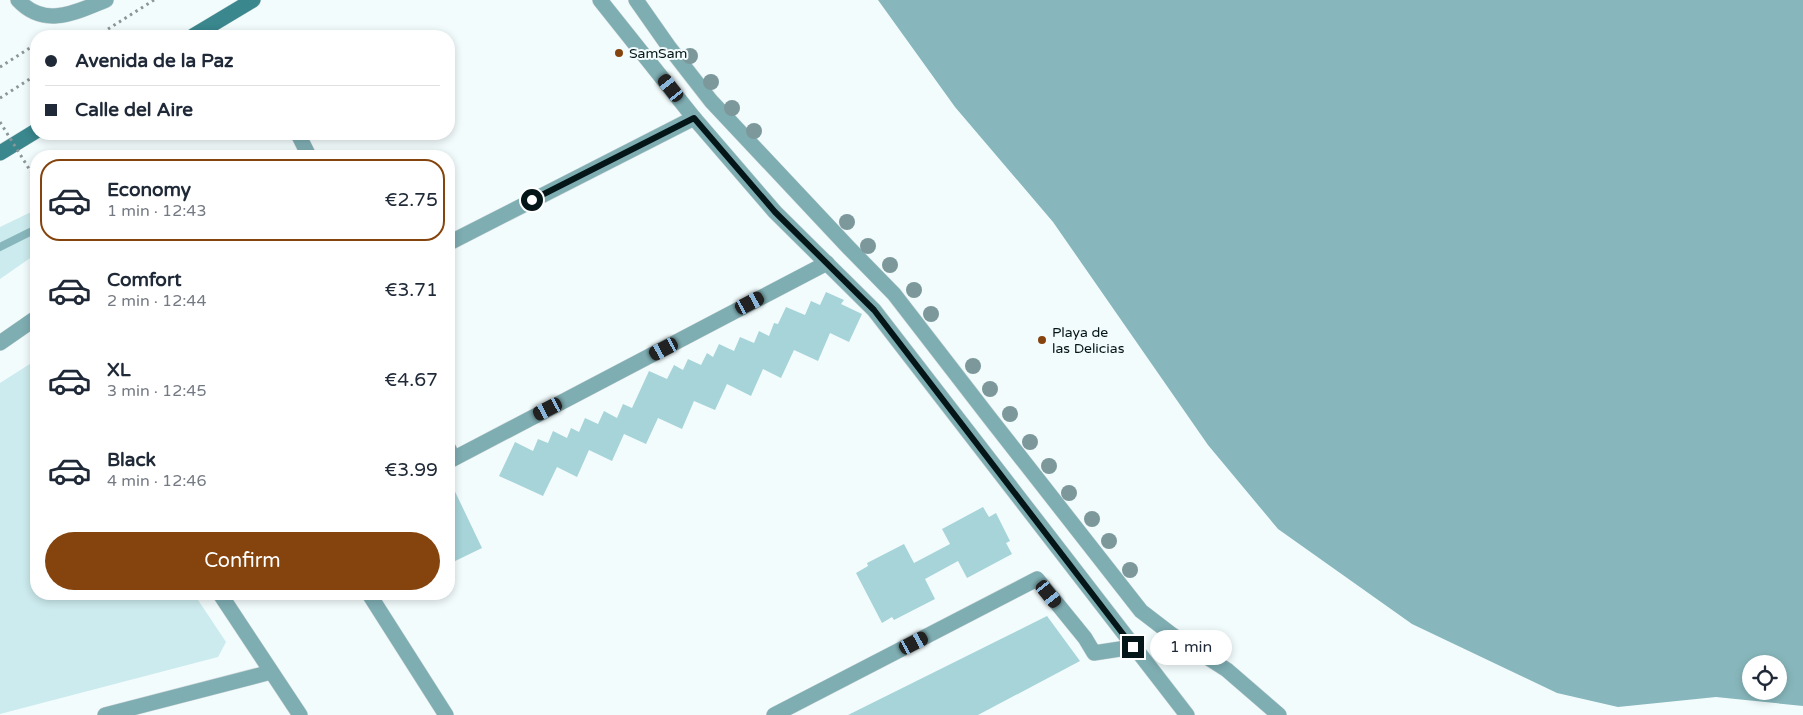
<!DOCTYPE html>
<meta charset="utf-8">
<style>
:root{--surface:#fff;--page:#f6f6f7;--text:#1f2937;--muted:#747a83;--line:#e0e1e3;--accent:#85440e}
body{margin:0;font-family:"Varela Round",sans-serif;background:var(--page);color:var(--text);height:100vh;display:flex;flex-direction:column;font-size:19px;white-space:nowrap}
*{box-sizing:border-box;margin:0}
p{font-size:16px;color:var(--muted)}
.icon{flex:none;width:28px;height:28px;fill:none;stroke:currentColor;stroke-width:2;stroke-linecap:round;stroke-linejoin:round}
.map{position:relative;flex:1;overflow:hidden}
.panel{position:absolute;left:30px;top:150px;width:425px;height:450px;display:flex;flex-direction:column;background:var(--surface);border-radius:20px;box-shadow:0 2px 8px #0003}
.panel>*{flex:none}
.hud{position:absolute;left:30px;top:30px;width:425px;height:110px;border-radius:20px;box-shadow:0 2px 8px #0003;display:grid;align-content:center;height:110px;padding:0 15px;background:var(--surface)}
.fabs{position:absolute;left:1742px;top:655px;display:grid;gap:10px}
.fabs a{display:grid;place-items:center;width:45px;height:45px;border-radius:50%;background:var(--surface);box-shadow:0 2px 8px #0003;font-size:25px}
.end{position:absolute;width:22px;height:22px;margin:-11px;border:6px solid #051618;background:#fff;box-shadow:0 0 0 2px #fff}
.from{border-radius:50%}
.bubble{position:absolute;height:35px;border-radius:18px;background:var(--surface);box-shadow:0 2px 8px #0003;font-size:16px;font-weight:600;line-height:35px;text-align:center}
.car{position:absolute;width:15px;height:30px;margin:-15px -8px;border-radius:6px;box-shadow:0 0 4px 1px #0007;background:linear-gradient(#222 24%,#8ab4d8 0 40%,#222 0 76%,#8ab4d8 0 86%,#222 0)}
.hud b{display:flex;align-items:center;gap:18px;height:48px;font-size:19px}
.hud b+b{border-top:1px solid var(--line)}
.hud i{width:12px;height:12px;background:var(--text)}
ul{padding:9px 0 0;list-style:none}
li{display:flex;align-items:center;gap:15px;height:82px;margin:0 10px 8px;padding:0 5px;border:2px solid transparent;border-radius:20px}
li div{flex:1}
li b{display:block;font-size:19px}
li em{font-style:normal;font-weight:600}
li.selected{border-color:var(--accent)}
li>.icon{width:45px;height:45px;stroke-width:1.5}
.primary-button{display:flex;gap:10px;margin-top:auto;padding:10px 15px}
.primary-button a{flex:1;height:58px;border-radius:30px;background:var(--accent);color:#fff;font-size:20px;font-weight:600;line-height:58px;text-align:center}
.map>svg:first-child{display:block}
.green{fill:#ccebee}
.water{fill:#87b7bc;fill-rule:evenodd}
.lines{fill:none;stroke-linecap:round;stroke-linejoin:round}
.stream{stroke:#87b7bc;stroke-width:8}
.building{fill:#a6d4d9}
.street-casing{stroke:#cdd7d8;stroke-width:16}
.secondary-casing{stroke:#cdd7d8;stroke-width:16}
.path{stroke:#8a9698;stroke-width:3;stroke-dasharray:2.5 4;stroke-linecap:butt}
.street{stroke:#7eadb2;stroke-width:15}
.secondary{stroke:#3a878e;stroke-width:15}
.path-bridge{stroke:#8a9698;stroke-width:3;stroke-dasharray:2.5 4;stroke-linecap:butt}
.tree{fill:#7c989b}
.route{stroke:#051618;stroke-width:6}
.poi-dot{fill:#85440e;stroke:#f3fcfd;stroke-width:2}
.labels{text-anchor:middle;stroke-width:4;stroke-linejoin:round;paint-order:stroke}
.poi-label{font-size:14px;fill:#051618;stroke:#f3fcfd;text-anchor:start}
</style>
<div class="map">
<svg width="1803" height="715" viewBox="0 0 1803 715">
<rect width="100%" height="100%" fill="#f3fcfd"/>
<g class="green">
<path d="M31 212 36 221V254L0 279V227Z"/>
<path d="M36 360V594H194L226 642 218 657 0 714V383Z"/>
</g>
<path class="water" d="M878 0H1803V706L1716 697 1618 707 1557 693 1412 624 1278 529 1208 445 1053 222 955 107ZM1751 664H1779V691H1751Z"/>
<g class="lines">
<path class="stream" d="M0 247 36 229"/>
</g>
<g class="building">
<path d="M826 292 844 300 841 304 862 314 849 342 830 333 818 361 794 350 781 378 763 369 751 396 727 384 715 410 694 401 682 429 658 418 646 444 624 434 612 461 589 450 577 477 557 467 543 496 499 476 515 442 533 451 538 439 548 443 553 431 567 438 571 428 579 432 585 418 598 424 604 411 617 418 623 404 632 408 649 371 667 379 674 365 683 370 688 359 701 365 707 353 713 357 719 344 734 351 740 337 754 343 759 331 769 336 774 323 778 324 786 307 805 315 811 301 820 305Z"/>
<path d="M449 479 482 548 449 564Z"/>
<path d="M983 507 989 517 996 513 1010 541 1006 543 1012 554 967 578 958 561 925 579 935 599 894 620 892 617 882 623 856 573 868 566 867 563 904 544 914 563 950 544 942 529Z"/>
<path d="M1047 616 1080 661 978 715H848Z"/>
</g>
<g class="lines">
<defs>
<g id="street">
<path d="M18 0C45 29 76 12 106 0"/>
<path d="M600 0 694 118 775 212 874 310 1187 715"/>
<path d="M636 0 669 47 711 101 849 248 894 294 989 417 1141 611 1171 634 1227 670 1279 715"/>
<path d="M298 134 309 156"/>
<path d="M449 243 694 118"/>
<path d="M0 343 36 318"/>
<path d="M449 449 453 459 827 263"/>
<path d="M220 594 300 715"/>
<path d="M369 594 446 715"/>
<path d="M105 715 271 672"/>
<path d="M774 715 1037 579 1085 638 1094 653 1133 647"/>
</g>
<g id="secondary">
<path d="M193 36 253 0"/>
<path d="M0 153 36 131"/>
</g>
</defs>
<use href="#street" class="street-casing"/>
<use href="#secondary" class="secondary-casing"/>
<g class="path">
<path d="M97 36 154 0"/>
<path d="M0 67 36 44"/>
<path d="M0 98 36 75"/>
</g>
<use href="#street" class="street"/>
<use href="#secondary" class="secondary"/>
<path class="path-bridge" d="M0 122 36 180"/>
</g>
<g class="tree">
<circle cx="690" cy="56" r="8"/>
<circle cx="711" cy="82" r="8"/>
<circle cx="732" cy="108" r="8"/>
<circle cx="754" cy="131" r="8"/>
<circle cx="847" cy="222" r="8"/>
<circle cx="868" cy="246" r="8"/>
<circle cx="890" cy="265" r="8"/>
<circle cx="914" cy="290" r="8"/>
<circle cx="931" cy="314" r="8"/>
<circle cx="973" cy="366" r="8"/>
<circle cx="990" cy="389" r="8"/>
<circle cx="1010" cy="414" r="8"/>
<circle cx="1030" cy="442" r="8"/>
<circle cx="1049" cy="466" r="8"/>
<circle cx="1069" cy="493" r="8"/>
<circle cx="1092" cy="519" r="8"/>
<circle cx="1109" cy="541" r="8"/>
<circle cx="1130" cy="570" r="8"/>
</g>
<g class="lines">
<path class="route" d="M532 200 694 118 775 212 874 310 1133 647"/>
</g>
<g class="poi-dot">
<circle cx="619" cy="53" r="5"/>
<circle cx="1042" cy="340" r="5"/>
</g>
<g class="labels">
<g class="poi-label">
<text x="629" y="58">SamSam</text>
<text x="1052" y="337">Playa de<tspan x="1052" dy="16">las Delicias</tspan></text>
</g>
</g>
</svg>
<div class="fabs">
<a><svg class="icon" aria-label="locate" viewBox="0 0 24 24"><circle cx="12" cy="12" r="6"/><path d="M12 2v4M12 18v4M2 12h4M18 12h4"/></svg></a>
</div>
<i class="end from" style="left:532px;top:200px"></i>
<i class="end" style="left:1133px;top:647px"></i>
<div class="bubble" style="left:1150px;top:630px;width:82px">1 min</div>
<i class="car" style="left:671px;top:88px;rotate:322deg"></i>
<i class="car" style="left:750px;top:303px;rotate:62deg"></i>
<i class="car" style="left:664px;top:349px;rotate:242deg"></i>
<i class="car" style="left:548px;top:409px;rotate:243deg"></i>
<i class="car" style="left:1049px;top:594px;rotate:141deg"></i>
<i class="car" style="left:914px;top:643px;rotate:62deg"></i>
<div class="hud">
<b><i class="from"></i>Avenida de la Paz</b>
<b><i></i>Calle del Aire</b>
</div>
<section class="panel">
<ul>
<li class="selected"><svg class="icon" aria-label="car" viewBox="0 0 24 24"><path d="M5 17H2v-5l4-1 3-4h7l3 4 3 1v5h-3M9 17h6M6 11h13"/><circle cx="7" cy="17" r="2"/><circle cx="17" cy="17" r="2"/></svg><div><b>Economy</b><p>1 min · 12:43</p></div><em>€2.75</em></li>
<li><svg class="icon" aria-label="car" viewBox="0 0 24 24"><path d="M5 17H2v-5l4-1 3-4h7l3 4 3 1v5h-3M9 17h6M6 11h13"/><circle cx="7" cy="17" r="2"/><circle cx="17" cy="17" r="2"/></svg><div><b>Comfort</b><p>2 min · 12:44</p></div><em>€3.71</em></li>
<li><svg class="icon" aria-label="car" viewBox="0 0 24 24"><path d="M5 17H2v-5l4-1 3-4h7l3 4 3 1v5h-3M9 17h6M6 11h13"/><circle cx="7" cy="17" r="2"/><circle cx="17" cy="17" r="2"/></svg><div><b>XL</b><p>3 min · 12:45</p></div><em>€4.67</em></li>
<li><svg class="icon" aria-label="car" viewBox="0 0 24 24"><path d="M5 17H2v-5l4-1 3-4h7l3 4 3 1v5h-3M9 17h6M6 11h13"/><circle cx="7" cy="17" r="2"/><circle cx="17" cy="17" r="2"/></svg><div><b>Black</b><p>4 min · 12:46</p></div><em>€3.99</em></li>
</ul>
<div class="primary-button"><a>Confirm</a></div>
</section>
</div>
